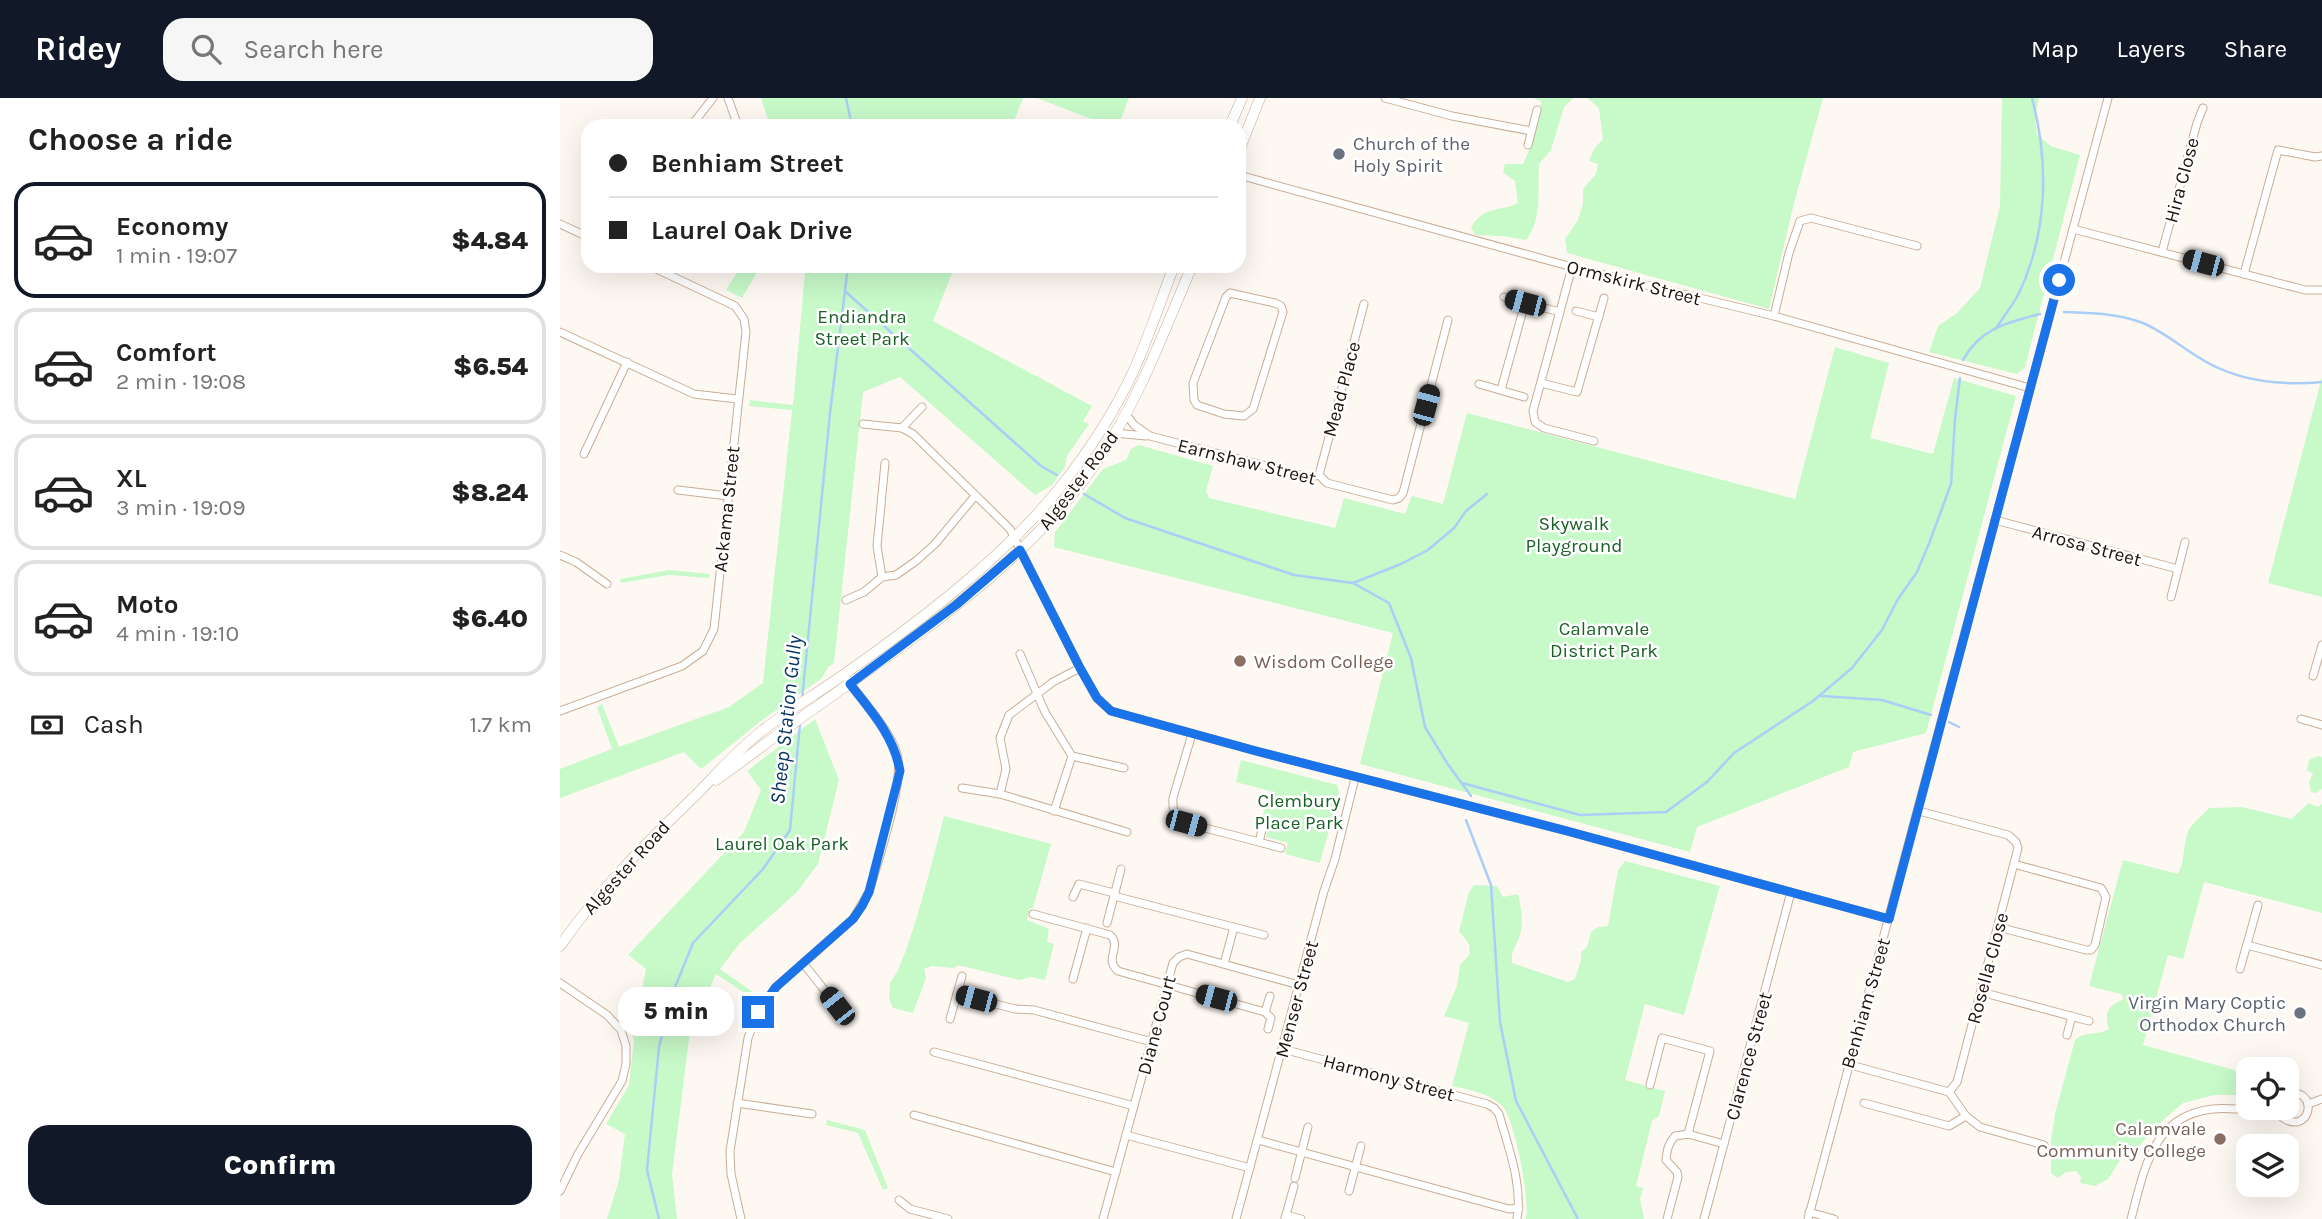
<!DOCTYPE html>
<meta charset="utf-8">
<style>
:root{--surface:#fff;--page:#f6f6f6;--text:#222;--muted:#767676;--line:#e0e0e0;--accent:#111827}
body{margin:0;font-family:Karla,sans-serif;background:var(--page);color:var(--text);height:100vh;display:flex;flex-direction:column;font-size:26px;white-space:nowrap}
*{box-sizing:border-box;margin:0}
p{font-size:23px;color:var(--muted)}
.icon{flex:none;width:38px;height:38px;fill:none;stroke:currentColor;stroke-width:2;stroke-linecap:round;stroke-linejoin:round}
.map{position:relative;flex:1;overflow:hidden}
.panel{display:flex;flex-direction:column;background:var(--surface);width:560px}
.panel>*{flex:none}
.hud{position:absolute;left:21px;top:21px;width:665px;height:154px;border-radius:21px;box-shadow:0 7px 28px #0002;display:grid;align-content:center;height:154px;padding:0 28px;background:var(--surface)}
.fabs{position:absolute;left:1676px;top:959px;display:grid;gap:14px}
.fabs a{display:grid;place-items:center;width:63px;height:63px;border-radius:14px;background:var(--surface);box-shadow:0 7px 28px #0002;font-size:35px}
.end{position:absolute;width:32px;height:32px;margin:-16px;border:9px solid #1a73e8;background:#fff;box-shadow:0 0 0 4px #fff}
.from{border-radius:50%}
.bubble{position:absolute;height:49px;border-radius:21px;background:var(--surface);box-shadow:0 7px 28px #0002;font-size:23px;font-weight:800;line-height:49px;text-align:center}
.car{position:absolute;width:21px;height:42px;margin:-21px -10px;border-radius:9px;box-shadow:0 0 5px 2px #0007;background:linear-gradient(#222 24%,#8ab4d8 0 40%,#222 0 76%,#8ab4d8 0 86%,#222 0)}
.hud b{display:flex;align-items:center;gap:24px;height:66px;font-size:26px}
.hud b+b{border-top:2px solid var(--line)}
.hud i{width:18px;height:18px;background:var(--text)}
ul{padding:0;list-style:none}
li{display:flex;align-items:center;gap:21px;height:116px;margin:0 14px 10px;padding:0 14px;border:4px solid var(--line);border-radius:21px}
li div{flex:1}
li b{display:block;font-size:26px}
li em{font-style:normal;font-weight:800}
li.on{border-color:var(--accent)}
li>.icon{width:63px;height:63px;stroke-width:1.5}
h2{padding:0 28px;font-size:32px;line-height:84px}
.pay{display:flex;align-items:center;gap:18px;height:77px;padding:0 28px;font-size:26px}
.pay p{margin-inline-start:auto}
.action{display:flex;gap:14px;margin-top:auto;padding:14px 28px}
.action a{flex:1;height:80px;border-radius:21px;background:var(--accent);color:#fff;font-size:28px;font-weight:800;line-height:80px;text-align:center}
header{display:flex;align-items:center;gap:42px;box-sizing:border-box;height:98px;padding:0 35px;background:var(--accent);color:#fff}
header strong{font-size:33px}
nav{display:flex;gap:38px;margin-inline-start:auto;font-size:24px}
.search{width:490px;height:63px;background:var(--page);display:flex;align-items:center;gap:18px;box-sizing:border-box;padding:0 24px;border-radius:21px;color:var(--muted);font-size:26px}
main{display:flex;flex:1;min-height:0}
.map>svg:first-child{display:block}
.green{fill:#c7f9c9}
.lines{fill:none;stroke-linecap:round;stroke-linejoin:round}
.stream{stroke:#abcef7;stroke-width:2.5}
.minor-casing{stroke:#c9ad95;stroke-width:9}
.secondary-casing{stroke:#c9ad95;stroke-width:11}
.minor{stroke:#fff;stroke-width:7}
.secondary{stroke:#fff;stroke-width:10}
.route{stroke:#1a73e8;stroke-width:9}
.worship-dot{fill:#6b7280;stroke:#fff;stroke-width:2.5}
.education-dot{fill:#8d6e63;stroke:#fff;stroke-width:2.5}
.labels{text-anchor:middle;stroke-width:5;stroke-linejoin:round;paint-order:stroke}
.worship-label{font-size:19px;fill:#5b616d;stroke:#fff;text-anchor:start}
.street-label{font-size:19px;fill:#1c130a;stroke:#fff}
.park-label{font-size:19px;fill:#1a6126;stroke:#fff}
.education-label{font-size:19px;fill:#785e54;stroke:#fff;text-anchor:start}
.water-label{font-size:21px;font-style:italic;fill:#083664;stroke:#fff}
</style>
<header>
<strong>Ridey</strong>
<div class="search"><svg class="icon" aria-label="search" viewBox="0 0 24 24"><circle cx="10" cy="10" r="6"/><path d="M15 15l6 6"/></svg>Search here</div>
<nav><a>Map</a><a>Layers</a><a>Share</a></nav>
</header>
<main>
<section class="panel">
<h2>Choose a ride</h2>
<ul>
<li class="on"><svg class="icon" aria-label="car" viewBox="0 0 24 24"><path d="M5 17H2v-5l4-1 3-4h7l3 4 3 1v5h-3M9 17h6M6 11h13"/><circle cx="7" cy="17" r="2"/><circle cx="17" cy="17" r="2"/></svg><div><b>Economy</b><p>1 min · 19:07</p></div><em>$4.84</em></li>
<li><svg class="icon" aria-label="car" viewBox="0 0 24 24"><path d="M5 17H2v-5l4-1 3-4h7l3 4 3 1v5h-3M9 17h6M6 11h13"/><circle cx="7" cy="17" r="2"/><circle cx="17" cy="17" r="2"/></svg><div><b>Comfort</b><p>2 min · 19:08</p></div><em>$6.54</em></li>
<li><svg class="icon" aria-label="car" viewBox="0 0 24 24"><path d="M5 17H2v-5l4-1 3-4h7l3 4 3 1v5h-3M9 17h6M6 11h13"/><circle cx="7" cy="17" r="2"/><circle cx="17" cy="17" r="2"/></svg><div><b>XL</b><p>3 min · 19:09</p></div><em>$8.24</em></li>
<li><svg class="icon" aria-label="car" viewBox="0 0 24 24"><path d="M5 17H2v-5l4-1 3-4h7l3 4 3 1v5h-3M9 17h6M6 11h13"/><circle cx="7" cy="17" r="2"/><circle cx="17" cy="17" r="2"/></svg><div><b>Moto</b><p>4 min · 19:10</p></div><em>$6.40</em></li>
</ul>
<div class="pay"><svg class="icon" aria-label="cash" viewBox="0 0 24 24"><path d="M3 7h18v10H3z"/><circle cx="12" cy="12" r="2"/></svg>Cash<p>1.7 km</p></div>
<div class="action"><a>Confirm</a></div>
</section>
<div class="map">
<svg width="1762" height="1121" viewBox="0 0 1762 1121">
<rect width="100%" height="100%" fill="#fef8f3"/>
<g class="green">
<path d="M201 0H463L452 28H210Z"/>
<path d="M477 0H569L558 28H549Z"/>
<path d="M973 0H1263L1234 105 1209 211 1007 155 1005 141 1018 122 1023 106V91L1036 76 1038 66 1029 63 1034 51 1043 41 1039 10 1027 0H1013L1004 9 991 52 979 66C977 91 983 121 966 142L943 138 915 137 911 129C927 106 937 115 958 105L955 83 943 74 945 66H963C973 45 978 26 981 3Z"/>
<path d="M1442 0H1479L1475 19 1477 37 1491 48 1520 57 1465 269 1457 276 1369 254 1378 228 1397 215 1420 190 1440 108Z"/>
<path d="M181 168H395L373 223 532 308 523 323 529 326 507 358 505 369 492 387 475 397 340 279 303 294 274 565 268 569 262 580 201 623 141 671 124 654 0 700V671L52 651 37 609 42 606 59 649 169 609 203 585 232 312 189 308 190 302 233 307 245 174 200 169 182 200 166 192Z"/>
<path d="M1275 249 1329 265 1310 340 1373 356 1394 280 1456 298 1366 635 1293 654 1289 669 1137 729 1130 754 800 666 833 535 494 449 495 434 543 371 566 362 571 351 579 347 653 368 646 393 649 400 775 430 784 400 845 416 852 398 883 406 907 315 1235 401Z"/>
<path d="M1762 279V499L1708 485Z"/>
<path d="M109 472 150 476 149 480 109 477 61 485 60 481Z"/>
<path d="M255 621 279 682 258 766 237 794 179 846 160 871 197 897 194 901 156 876 130 934 112 1076 117 1121H47L59 1082 65 1036 46 1026 69 987 74 942 66 919 82 891 86 871 68 857 184 734 201 692 187 673Z"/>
<path d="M1758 658 1762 659V691L1756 695 1751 694 1749 684 1753 676 1747 672 1749 662Z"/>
<path d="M681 662 777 687 779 694 760 765 725 756 728 745 706 739 709 727 701 724 710 693 676 684Z"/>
<path d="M1749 705 1758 709 1762 706V815L1644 784 1623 861 1608 857 1583 947 1689 976V997H1654L1623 1005 1594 1030 1577 1051 1564 1056 1548 1081 1535 1088 1520 1085 1521 1079 1516 1073 1506 1074 1498 1080 1491 1075V1044L1495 1016 1515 942C1528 932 1537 938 1549 931 1544 914 1547 908 1564 901L1561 896 1529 888 1563 762 1618 776C1626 762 1622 746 1629 732 1633 724 1643 717 1649 710L1682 709 1731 721Z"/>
<path d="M384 718 491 746 473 810H470L467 822 489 831 487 844 494 846 485 882 471 879 459 882 398 867 394 870 372 868 364 871 366 880 353 915 333 910 329 900 330 884C346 873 377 745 384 718Z"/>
<path d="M1065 763 1160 788 1124 917 1085 906 1065 982 1105 993 1099 1018 1092 1023 1076 1088 1083 1090 1080 1101 1084 1121H966C970 1102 955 1023 943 1009 930 995 910 992 892 988L909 925 884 918 897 888 900 867 910 856 909 846 899 833 909 794 914 787 937 788 943 799 958 796C961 809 964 824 960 837 956 850 951 850 952 865L1008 884 1015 881 1021 862V854L1027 849 1031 834 1038 829 1048 828 1058 772Z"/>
<path d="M267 1022 305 1032 328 1090 323 1092 298 1035 266 1027Z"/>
</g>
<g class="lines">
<g class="stream">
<path d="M286 0 292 28"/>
<path d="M286 194 481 368 497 377"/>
<path d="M1504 214C1531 215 1556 215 1583 225 1602 233 1620 248 1638 259 1675 283 1719 288 1762 284"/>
<path d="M1436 231C1443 219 1453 207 1459 195 1488 134 1489 64 1472 0"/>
<path d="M1403 262C1421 230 1446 225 1480 216"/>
<path d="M524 396 565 420 734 477 793 485 829 505 851 560 865 629 887 665 911 698"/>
<path d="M793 485 841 466 868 452 894 430 906 413 927 396"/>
<path d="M1261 598 1322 602 1371 617"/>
<path d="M242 602 270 315 288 168"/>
<path d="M1389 624 1399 629"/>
<path d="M902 685 1020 717 1106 714 1147 684 1174 655 1253 603 1292 570 1322 532 1338 501 1357 474 1370 443 1391 386 1395 321 1400 280"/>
<path d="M906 722 931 787 940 924 956 1003 1018 1121"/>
<path d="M99 1121 87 1072 99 949 113 894 133 845 203 771 230 732 240 626"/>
</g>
<defs>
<g id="minor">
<path d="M168 0 178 28"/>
<path d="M825 0 892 18 971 33"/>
<path d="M131 28 153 0"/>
<path d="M968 47 977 12"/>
<path d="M679 77 1012 169 1214 218 1470 290"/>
<path d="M0 126 28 139"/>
<path d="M1513 131 1745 192H1762"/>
<path d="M1602 154 1637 25 1643 10"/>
<path d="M1012 169 973 313 975 324 984 330 1034 343"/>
<path d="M1684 176 1718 52 1755 59 1762 58"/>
<path d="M670 195 715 205 721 208 723 214 693 311 684 318 664 316 637 307 634 302 633 285 666 199Z"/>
<path d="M944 199 1000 214"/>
<path d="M1016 213 1039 219"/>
<path d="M1214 218 1229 155 1240 123 1251 120 1357 148"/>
<path d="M0 234 134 296 177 301"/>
<path d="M981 285 1017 294 1044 200"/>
<path d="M919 286 964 299"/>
<path d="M941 292 965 205"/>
<path d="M566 316 574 327 590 338 748 379 759 377 767 385 833 402 839 400 843 395 888 222"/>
<path d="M303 326 342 330 353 336 450 431 520 570 537 600 551 613 696 653 1007 733 1329 821"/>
<path d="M342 330 362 309"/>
<path d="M555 335 586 338"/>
<path d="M24 356 67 264"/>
<path d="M759 377 804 206"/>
<path d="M118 392 168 398"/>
<path d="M1435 422 1618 471"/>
<path d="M0 457 16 464 47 486"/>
<path d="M322 479 317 448 325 365"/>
<path d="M1611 499 1625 444"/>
<path d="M286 502 304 494 322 479 336 477 356 463 375 446 415 398"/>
<path d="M460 556 485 614 512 658 564 670"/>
<path d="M1753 578 1762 547"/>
<path d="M0 613 122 568 143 553 154 531 186 234 184 221 175 208 90 168"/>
<path d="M1741 621 1762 627"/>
<path d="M632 636 613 700C612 713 615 719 626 725L699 744"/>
<path d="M402 690 440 696 567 734"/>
<path d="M440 696 446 671 440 640 449 617 493 584 520 570"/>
<path d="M494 713 512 658"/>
<path d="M1359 713 1448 737 1456 744 1458 750 1397 984 1389 994"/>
<path d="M703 728 699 744 721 750"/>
<path d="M554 798 704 837"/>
<path d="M513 799 519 786 554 795"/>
<path d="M473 816 550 837C563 849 543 860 558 873L705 914 711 920 708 931"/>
<path d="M547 825 561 771"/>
<path d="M1438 829 1526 852H1531L1535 847 1546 799 1541 790 1454 766"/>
<path d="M1687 847 1762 867"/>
<path d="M243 865 277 908"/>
<path d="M664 866 674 829"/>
<path d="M1680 871 1698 807"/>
<path d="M513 881 527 830"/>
<path d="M0 885 47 917 61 932 66 948V966L62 983 18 1056 0 1093"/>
<path d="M1421 894 1529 923"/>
<path d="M397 896 455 911 474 912 592 944"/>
<path d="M705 914 710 898"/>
<path d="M390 921 402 878"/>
<path d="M1507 937 1512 918"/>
<path d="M723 951 927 1006 934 1010 939 1016C948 1049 963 1087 957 1121"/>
<path d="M374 954 574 1008"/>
<path d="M1287 966 1389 994"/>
<path d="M1090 987 1102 940 1150 953 1128 1036"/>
<path d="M1389 994 1406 1018 1420 1029 1484 1047"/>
<path d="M177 1005 252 1016"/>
<path d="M1304 1005 1389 1028 1406 1018"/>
<path d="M1748 1006 1762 1001"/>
<path d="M1718 1010 1723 1020C1751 1038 1760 989 1727 996"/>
<path d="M354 1017 556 1074"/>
<path d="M566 1037 690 1070"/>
<path d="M698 1042 949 1111 959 1110"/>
<path d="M735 1080 748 1029"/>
<path d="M789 1093 801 1048"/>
<path d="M339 1102 350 1111 388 1121"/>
<path d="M1249 1114 1274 1121"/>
<path d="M726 1117 734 1088"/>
<path d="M725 1120 726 1117 741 1121"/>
<path d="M181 1121 171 1076 170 1053 188 940 198 914 216 889 293 821 309 794C318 762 345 685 337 656 330 632 303 603 288 583"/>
<path d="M543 1121 613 865 619 859 627 856 739 887"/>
<path d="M676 1121 764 793 775 761 795 680"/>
<path d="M1107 1121 1118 1079 1117 1074 1106 1062C1107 1052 1108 1046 1115 1038L1128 1036 1164 1046"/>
<path d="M1144 1121 1231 794"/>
<path d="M1248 1121 1548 0"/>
<path d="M1571 1121C1584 1073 1592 1017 1653 1011 1671 1009 1690 1014 1708 1010"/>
</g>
<g id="secondary">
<path d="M670 28 682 0"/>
<path d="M679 53 700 0"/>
<path d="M156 682C189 659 221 633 255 610 357 537 469 465 540 359 580 300 604 233 632 168"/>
<path d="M0 848C40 791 88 743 138 695 159 673 179 651 203 632 229 612 258 595 286 575 357 525 443 460 498 392 527 356 554 315 574 272 589 238 601 202 614 168"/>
</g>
</defs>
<use href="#minor" class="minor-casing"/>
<use href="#secondary" class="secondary-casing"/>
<use href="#minor" class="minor"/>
<use href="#secondary" class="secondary"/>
</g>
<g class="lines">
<path class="route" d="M198 914 216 889 293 821 302 808 309 794 340 673C334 638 311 613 290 586L396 507 460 452 520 570 537 600 551 613 696 653 1007 733 1329 821 1499 182"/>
</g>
<g class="worship-dot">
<circle cx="779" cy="56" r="7"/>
<circle cx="1740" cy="915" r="7"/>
</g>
<g class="education-dot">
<circle cx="680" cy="563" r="7"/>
<circle cx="1660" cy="1041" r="7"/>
</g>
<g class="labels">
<g class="worship-label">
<text x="793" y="52">Church of the<tspan x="793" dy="22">Holy Spirit</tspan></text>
<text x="1726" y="911" text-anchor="end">Virgin Mary Coptic<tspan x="1726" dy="22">Orthodox Church</tspan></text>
</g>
<g class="street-label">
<text transform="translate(1621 82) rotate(-75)" y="7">Hira Close</text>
<text transform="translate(1074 184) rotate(14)" y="7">Ormskirk Street</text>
<text transform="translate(781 291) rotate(-75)" y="7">Mead Place</text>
<text transform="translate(687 363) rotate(14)" y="7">Earnshaw Street</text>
<text transform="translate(518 382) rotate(-53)" y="7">Algester Road</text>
<text transform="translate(166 411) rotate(-84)" y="7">Ackama Street</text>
<text transform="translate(1527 447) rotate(15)" y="7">Arrosa Street</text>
<text transform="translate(66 769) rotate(-48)" y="7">Algester Road</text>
<text transform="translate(1427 870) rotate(-75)" y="7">Rosella Close</text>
<text transform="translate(736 901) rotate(-75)" y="7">Menser Street</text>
<text transform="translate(1305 905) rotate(-74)" y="7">Benhiam Street</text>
<text transform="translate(596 927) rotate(-75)" y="7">Diane Court</text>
<text transform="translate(1188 958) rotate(-75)" y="7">Clarence Street</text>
<text transform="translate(829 979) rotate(15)" y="7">Harmony Street</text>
</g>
<g class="park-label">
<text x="302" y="225">Endiandra<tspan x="302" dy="22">Street Park</tspan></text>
<text x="1014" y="432">Skywalk<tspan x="1014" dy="22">Playground</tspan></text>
<text x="1044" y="537">Calamvale<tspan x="1044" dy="22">District Park</tspan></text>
<text x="739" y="709">Clembury<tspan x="739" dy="22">Place Park</tspan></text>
<text x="222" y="752">Laurel Oak Park</text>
</g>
<g class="education-label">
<text x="694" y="570">Wisdom College</text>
<text x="1646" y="1037" text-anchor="end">Calamvale<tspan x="1646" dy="22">Community College</tspan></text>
</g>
<g class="water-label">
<text transform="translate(226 622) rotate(-84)" y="7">Sheep Station Gully</text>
</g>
</g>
</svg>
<div class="fabs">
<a><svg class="icon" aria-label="locate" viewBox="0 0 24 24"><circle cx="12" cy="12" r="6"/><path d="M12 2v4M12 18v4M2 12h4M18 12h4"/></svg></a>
<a><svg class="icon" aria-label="layers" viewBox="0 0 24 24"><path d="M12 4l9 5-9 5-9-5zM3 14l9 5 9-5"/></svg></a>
</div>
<i class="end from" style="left:1499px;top:182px"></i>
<i class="end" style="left:198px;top:914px"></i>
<div class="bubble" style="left:58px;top:889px;width:116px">5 min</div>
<i class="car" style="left:1643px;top:165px;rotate:285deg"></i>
<i class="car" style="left:965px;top:205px;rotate:285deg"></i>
<i class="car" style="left:866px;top:307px;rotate:15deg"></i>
<i class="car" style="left:626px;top:725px;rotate:105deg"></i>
<i class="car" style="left:656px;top:900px;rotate:285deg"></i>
<i class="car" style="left:416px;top:901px;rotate:285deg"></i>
<i class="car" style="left:277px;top:908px;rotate:322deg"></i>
<div class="hud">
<b><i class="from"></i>Benhiam Street</b>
<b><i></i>Laurel Oak Drive</b>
</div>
</div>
</main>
